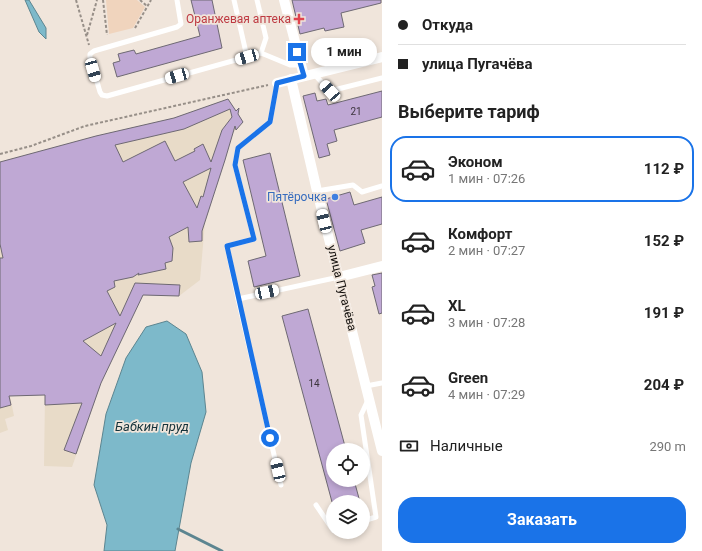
<!DOCTYPE html>
<html lang="ru">
<meta charset="utf-8">
<style>
:root{--surface:#fff;--page:#f6f6f6;--text:#222;--muted:#767676;--line:#e0e0e0;--accent:#1a73e8}
body{margin:0;font-family:Roboto,sans-serif;background:var(--page);color:var(--text);height:100vh;display:flex;flex-direction:column;font-size:15px;white-space:nowrap}
*{box-sizing:border-box;margin:0}
p{font-size:13px;color:var(--muted)}
.icon{flex:none;width:22px;height:22px;fill:none;stroke:currentColor;stroke-width:2;stroke-linecap:round;stroke-linejoin:round}
.map{position:relative;flex:1;overflow:hidden}
.details{display:flex;flex-direction:column;background:var(--surface);width:320px}
.details>*{flex:none}
.top-card{display:grid;align-content:center;height:88px;padding:0 16px;background:var(--surface)}
.controls{position:absolute;left:326px;top:443px;display:grid;gap:8px}
.controls a{display:grid;place-items:center;width:44px;height:44px;border-radius:50%;background:var(--surface);box-shadow:0 2px 6px #0003;font-size:20px}
.end{position:absolute;width:18px;height:18px;margin:-9px;border:5px solid #1a73e8;background:#fff;box-shadow:0 0 0 2px #fff}
.from{border-radius:50%}
.bubble{position:absolute;height:28px;border-radius:14px;background:var(--surface);box-shadow:0 2px 6px #0003;font-size:13px;font-weight:700;line-height:28px;text-align:center}
.car{position:absolute;width:12px;height:24px;margin:-12px -6px;border-radius:5px;box-shadow:0 0 3px 1px #0007;background:linear-gradient(#fff 24%,#345 0 40%,#fff 0 76%,#345 0 86%,#fff 0)}
.top-card b{display:flex;align-items:center;gap:14px;height:38px;font-size:15px}
.top-card b+b{border-top:1px solid var(--line)}
.top-card i{width:10px;height:10px;background:var(--text)}
ul{padding:0;list-style:none}
li{display:flex;align-items:center;gap:12px;height:66px;margin:0 8px 6px;padding:0 8px;border:2px solid transparent;border-radius:16px}
li div{flex:1}
li b{display:block;font-size:15px}
li em{font-style:normal;font-weight:700}
li.current{border-color:var(--accent)}
li>.icon{width:36px;height:36px;stroke-width:1.5}
h2{padding:0 16px;font-size:18px;line-height:48px}
.pay{display:flex;align-items:center;gap:10px;height:44px;padding:0 16px;font-size:15px}
.pay p{margin-inline-start:auto}
.button{display:flex;gap:8px;margin-top:auto;padding:8px 16px}
.button a{flex:1;height:46px;border-radius:16px;background:var(--accent);color:#fff;font-size:16px;font-weight:700;line-height:46px;text-align:center}
main{display:flex;flex:1;min-height:0}
.map>svg:first-child{display:block}
.industrial{fill:#e8dbc8}
.green{fill:#f0d4bd}
.water{fill:#7db9ca;stroke:#5c8590}
.lines{fill:none;stroke-linecap:round;stroke-linejoin:round}
.stream{stroke:#5c8590;stroke-width:3}
.building{fill:#bfa8d4;stroke:#6e6973;fill-rule:evenodd}
.path{stroke:#978f88;stroke-width:2;stroke-dasharray:3 2;stroke-linecap:butt}
.lane{stroke:#fff;stroke-width:5}
.street{stroke:#fff;stroke-width:10}
.route{stroke:#1a73e8;stroke-width:5}
.health-dot{fill:#e0444e;stroke:#f0e5db;stroke-width:1.5}
.shop-dot{fill:#3f7fe0;stroke:#f0e5db;stroke-width:1.5}
.labels{text-anchor:middle;stroke-width:3.5;stroke-linejoin:round;paint-order:stroke}
.number-label{font-size:10px;fill:#3c343c}
.health-label{font-size:12px;fill:#be3a42;stroke:#f0e5db;text-anchor:end}
.shop-label{font-size:12px;fill:#366cbe;stroke:#f0e5db;text-anchor:end}
.street-label{font-size:12px;fill:#100d0a;stroke:#f0e5db}
.water-label{font-size:13px;font-style:italic;fill:#14323a;stroke:#f0e5db}
</style>
<main>
<div class="map">
<svg width="382" height="551" viewBox="0 0 382 551">
<rect width="100%" height="100%" fill="#f0e5db"/>
<path class="industrial" d="M228 99 243 122 232 134 205 222 200 280 179 296 143 295 101 383 72 467 44 466 45 395 10 396 14 416 5 419 8 430 0 433V162L96 136 174 118Z"/>
<path class="green" d="M106 0H137L145 7 133 28 109 34Z"/>
<g class="water">
<path d="M25 0H29L46 28V39L39 32Z"/>
<path d="M167 321 186 334 202 372 206 412 191 463 175 551H104L107 525 94 485 106 414 126 358 146 327Z"/>
</g>
<g class="lines">
<path class="stream" d="M178 529 222 551"/>
</g>
<g class="building">
<path d="M191 0H212L222 48 117 77 113 63 120 61 118 54 134 50 136 54 200 36Z"/>
<path d="M292 0H381V3L341 13 344 27 325 31 324 28 300 34Z"/>
<path d="M382 91V117L334 130 337 141 327 144 330 155 319 158 303 96 315 93 317 101 326 99 328 105Z"/>
<path d="M228 99 236 111 239 108 238 114 243 122 236 130 235 126 225 160 202 231V241L189 242 188 227 169 237 173 248 172 261 165 263 166 269 138 275 139 273 133 277 114 281 115 287 107 291 120 316 135 283 180 285 179 296 143 295 101 383 76 454 64 450 82 403 45 405V395L9 396 11 405 0 408V258H3L0 244V162L96 136 174 118ZM230 109 232 117 222 130 211 162 203 144 194 149 195 151 175 161 165 141 123 162 115 145 184 129ZM211 168 203 197 201 196 197 208 183 182ZM116 323 101 356 83 341Z"/>
<path d="M270 153 300 276 254 287 248 261 266 256 243 160Z"/>
<path d="M350 192 354 205 382 197V224L361 230 365 243 340 251 326 199Z"/>
<path d="M382 273V313L379 314 372 287 375 286 372 275Z"/>
<path d="M308 309 346 450H333V480H354L360 502H332L282 316Z"/>
</g>
<g class="lines">
<g class="path">
<path d="M76 0 89 45"/>
<path d="M103 0 107 35"/>
<path d="M140 0 147 6"/>
<path d="M135 28 151 0"/>
<path d="M87 35 97 0"/>
<path d="M0 154 31 146 85 126 268 85"/>
</g>
<g class="lane">
<path d="M177 0 181 24 177 27 94 51 90 54V58L100 92 102 95 107 96 261 53 290 65H301"/>
<path d="M234 0 247 57"/>
<path d="M257 0 266 38 261 53"/>
<path d="M314 74 330 91 382 78"/>
<path d="M317 191 353 185 362 192 382 186"/>
<path d="M238 299 227 246 254 239 235 165 238 148 270 122 277 83"/>
<path d="M366 386 382 383"/>
<path d="M281 485 238 299 339 277"/>
<path d="M316 505 333 530"/>
<path d="M363 521 376 517 361 415 368 400"/>
</g>
<g class="street">
<path d="M284 0 304 76"/>
<path d="M291 79 317 191 382 451"/>
<path d="M277 83 382 57"/>
<path d="M339 277 382 266"/>
</g>
</g>
<g class="lines">
<path class="route" d="M270 438 227 246 254 239 235 165 238 148 270 122 277 83 304 76 297 52"/>
</g>
<path class="health-dot" d="M297 13h4v4h4v4h-4v4h-4v-4h-4v-4h4z"/>
<circle class="shop-dot" cx="335" cy="197" r="4"/>
<g class="labels">
<g class="number-label">
<text x="356" y="115">21</text>
<text x="314" y="387">14</text>
</g>
<g class="health-label">
<text x="291" y="23">Оранжевая аптека</text>
</g>
<g class="shop-label">
<text x="327" y="201">Пятёрочка</text>
</g>
<g class="street-label">
<text transform="translate(342 288) rotate(76)" y="4">улица Пугачёва</text>
</g>
<g class="water-label">
<text x="152" y="431">Бабкин пруд</text>
</g>
</g>
</svg>
<div class="controls">
<a><svg class="icon" aria-label="locate" viewBox="0 0 24 24"><circle cx="12" cy="12" r="6"/><path d="M12 2v4M12 18v4M2 12h4M18 12h4"/></svg></a>
<a><svg class="icon" aria-label="layers" viewBox="0 0 24 24"><path d="M12 4l9 5-9 5-9-5zM3 14l9 5 9-5"/></svg></a>
</div>
<i class="end from" style="left:270px;top:438px"></i>
<i class="end" style="left:297px;top:52px"></i>
<div class="bubble" style="left:311px;top:38px;width:66px">1 мин</div>
<i class="car" style="left:247px;top:57px;rotate:254deg"></i>
<i class="car" style="left:93px;top:70px;rotate:164deg"></i>
<i class="car" style="left:177px;top:76px;rotate:254deg"></i>
<i class="car" style="left:330px;top:91px;rotate:318deg"></i>
<i class="car" style="left:324px;top:221px;rotate:346deg"></i>
<i class="car" style="left:267px;top:292px;rotate:78deg"></i>
<i class="car" style="left:278px;top:470px;rotate:347deg"></i>
</div>
<section class="details">
<div class="top-card">
<b><i class="from"></i>Откуда</b>
<b><i></i>улица Пугачёва</b>
</div>
<h2>Выберите тариф</h2>
<ul>
<li class="current"><svg class="icon" aria-label="car" viewBox="0 0 24 24"><path d="M5 17H2v-5l4-1 3-4h7l3 4 3 1v5h-3M9 17h6M6 11h13"/><circle cx="7" cy="17" r="2"/><circle cx="17" cy="17" r="2"/></svg><div><b>Эконом</b><p>1 мин · 07:26</p></div><em>112 ₽</em></li>
<li><svg class="icon" aria-label="car" viewBox="0 0 24 24"><path d="M5 17H2v-5l4-1 3-4h7l3 4 3 1v5h-3M9 17h6M6 11h13"/><circle cx="7" cy="17" r="2"/><circle cx="17" cy="17" r="2"/></svg><div><b>Комфорт</b><p>2 мин · 07:27</p></div><em>152 ₽</em></li>
<li><svg class="icon" aria-label="car" viewBox="0 0 24 24"><path d="M5 17H2v-5l4-1 3-4h7l3 4 3 1v5h-3M9 17h6M6 11h13"/><circle cx="7" cy="17" r="2"/><circle cx="17" cy="17" r="2"/></svg><div><b>XL</b><p>3 мин · 07:28</p></div><em>191 ₽</em></li>
<li><svg class="icon" aria-label="car" viewBox="0 0 24 24"><path d="M5 17H2v-5l4-1 3-4h7l3 4 3 1v5h-3M9 17h6M6 11h13"/><circle cx="7" cy="17" r="2"/><circle cx="17" cy="17" r="2"/></svg><div><b>Green</b><p>4 мин · 07:29</p></div><em>204 ₽</em></li>
</ul>
<div class="pay"><svg class="icon" aria-label="cash" viewBox="0 0 24 24"><path d="M3 7h18v10H3z"/><circle cx="12" cy="12" r="2"/></svg>Наличные<p>290 m</p></div>
<div class="button"><a>Заказать</a></div>
</section>
</main>
